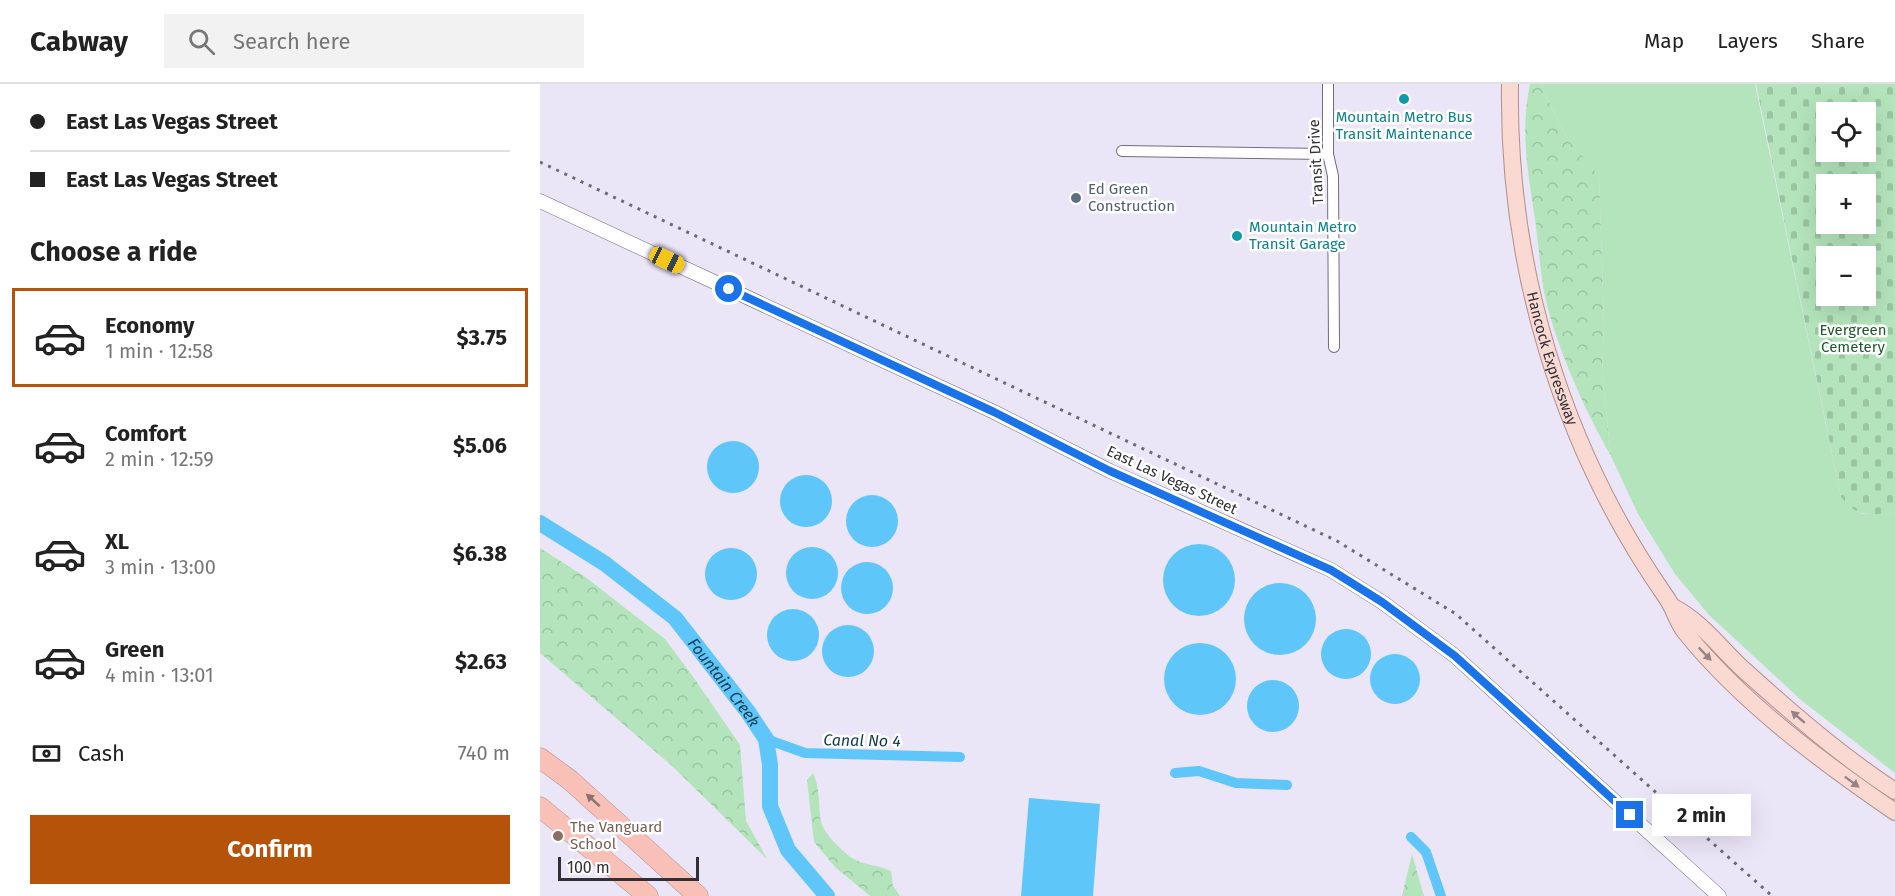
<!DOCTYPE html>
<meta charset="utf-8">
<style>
:root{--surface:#fff;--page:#f2f2f2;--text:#222;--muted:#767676;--line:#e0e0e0;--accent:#b45309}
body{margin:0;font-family:"Fira Sans",sans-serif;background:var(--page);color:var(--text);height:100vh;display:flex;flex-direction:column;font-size:22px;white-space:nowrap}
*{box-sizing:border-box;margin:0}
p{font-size:20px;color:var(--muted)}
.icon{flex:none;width:33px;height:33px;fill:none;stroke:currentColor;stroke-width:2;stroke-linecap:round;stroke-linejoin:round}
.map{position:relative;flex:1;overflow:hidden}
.panel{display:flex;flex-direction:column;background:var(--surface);width:540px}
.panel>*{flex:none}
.top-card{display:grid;align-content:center;height:132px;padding:0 30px;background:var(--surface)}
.fabs{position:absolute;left:1276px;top:18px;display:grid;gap:12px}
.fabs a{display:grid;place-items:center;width:60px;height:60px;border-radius:0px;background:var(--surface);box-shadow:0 6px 24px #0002;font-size:30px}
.scale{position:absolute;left:18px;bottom:15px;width:141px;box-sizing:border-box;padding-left:6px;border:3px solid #323037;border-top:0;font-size:16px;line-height:21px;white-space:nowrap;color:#323037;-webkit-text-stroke:4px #fff;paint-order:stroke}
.end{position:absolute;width:27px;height:27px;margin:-14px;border:8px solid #1a73e8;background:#fff;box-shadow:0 0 0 3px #fff}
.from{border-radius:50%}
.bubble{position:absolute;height:42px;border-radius:0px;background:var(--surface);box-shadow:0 6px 24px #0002;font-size:20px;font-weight:700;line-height:42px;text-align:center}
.car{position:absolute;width:18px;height:36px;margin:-18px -9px;border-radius:8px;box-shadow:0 0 4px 2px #0007;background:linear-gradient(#f5c518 24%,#345 0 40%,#f5c518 0 76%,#345 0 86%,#f5c518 0)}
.top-card b{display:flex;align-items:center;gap:21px;height:57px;font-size:22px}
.top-card b+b{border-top:2px solid var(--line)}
.top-card i{width:15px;height:15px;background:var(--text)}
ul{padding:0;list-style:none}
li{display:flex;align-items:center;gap:18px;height:99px;margin:0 12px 9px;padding:0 18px;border:3px solid transparent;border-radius:0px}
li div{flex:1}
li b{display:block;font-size:22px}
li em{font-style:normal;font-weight:700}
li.selected{border-color:var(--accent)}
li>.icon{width:54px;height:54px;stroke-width:1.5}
h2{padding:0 30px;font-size:27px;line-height:72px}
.pay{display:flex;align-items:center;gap:15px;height:66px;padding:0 30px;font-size:22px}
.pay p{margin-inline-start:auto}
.cta{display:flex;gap:12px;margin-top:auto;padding:12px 30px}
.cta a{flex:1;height:69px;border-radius:0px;background:var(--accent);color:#fff;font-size:24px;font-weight:700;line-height:69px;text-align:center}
header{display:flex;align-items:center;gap:36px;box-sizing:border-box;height:84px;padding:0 30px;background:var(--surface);border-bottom:2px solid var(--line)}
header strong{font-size:28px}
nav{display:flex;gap:33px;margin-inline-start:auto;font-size:21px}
.search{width:420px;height:54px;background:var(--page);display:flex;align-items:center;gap:15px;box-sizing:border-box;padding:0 21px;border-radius:0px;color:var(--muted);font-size:22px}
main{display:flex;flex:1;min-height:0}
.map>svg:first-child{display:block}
.green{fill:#b4e4bb}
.forest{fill:url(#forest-crowns)}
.cemetery{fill:url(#cemetery-stones);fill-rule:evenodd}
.water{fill:#5ec6f9}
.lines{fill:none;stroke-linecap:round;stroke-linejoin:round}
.canal{stroke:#5ec6f9;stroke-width:10}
.river{stroke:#5ec6f9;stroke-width:16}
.minor-casing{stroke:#726c7d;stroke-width:12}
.tertiary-casing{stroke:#726c7d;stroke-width:15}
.primary-casing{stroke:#b38e8a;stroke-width:18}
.motorway-casing{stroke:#b38e8a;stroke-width:21}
.minor{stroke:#fff;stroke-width:10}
.tertiary{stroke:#fff;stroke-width:14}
.primary{stroke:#fbd9d3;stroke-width:16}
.motorway{stroke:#f8c0b6;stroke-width:20}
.rail{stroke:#6d6a74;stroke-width:3;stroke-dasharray:3 6;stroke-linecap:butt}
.oneway{fill:#968485}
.oneway2{fill:#8b7170}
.route{stroke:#1a73e8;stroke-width:8}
.culture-dot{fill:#0f9aa8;stroke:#fff;stroke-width:2}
.service-dot{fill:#5c6f8a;stroke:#fff;stroke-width:2}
.education-dot{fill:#8d6e63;stroke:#fff;stroke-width:2}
.labels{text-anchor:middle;stroke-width:5;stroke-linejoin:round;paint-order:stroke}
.culture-label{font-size:15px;fill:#0d838f;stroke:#fff}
.street-label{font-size:15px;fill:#323037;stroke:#fff}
.service-label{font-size:15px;fill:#4e5e75;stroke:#fff;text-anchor:start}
.park-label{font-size:15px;fill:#225a30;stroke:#fff}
.education-label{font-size:15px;fill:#785e54;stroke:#fff;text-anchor:start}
.water-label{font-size:16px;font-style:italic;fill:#0e3c51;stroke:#fff}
</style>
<header>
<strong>Cabway</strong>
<div class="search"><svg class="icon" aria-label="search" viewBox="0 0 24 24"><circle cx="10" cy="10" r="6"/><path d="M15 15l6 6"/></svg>Search here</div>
<nav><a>Map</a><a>Layers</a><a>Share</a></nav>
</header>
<main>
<section class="panel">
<div class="top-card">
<b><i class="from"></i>East Las Vegas Street</b>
<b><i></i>East Las Vegas Street</b>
</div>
<h2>Choose a ride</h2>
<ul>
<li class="selected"><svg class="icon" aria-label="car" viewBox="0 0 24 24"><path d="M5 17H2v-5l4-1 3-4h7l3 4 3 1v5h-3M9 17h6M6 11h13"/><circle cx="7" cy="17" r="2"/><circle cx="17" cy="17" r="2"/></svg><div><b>Economy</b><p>1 min · 12:58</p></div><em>$3.75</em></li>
<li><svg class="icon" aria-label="car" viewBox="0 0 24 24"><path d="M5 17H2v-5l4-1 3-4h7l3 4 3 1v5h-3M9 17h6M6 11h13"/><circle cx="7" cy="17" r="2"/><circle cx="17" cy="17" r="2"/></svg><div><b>Comfort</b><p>2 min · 12:59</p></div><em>$5.06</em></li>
<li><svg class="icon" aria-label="car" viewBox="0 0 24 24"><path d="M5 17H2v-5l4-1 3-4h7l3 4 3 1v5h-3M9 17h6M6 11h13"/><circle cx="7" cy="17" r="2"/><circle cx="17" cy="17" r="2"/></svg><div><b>XL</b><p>3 min · 13:00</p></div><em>$6.38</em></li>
<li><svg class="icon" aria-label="car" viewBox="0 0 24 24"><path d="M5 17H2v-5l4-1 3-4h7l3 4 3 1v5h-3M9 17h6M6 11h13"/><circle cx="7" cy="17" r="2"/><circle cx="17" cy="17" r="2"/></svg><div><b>Green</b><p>4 min · 13:01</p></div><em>$2.63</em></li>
</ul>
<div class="pay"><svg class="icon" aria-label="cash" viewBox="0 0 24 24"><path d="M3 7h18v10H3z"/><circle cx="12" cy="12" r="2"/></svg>Cash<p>740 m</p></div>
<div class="cta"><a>Confirm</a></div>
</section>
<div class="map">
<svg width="1355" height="812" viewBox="0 0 1355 812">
<defs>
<pattern id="forest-crowns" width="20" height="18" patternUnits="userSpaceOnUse" patternTransform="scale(1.5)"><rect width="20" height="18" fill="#b4e4bb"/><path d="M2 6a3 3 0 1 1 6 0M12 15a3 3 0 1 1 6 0" fill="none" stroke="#9bc4a1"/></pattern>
<pattern id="cemetery-stones" width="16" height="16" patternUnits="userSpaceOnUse" patternTransform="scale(1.5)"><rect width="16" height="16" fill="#b4e4bb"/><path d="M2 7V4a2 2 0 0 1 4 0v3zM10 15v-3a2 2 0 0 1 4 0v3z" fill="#9bc4a1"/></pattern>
</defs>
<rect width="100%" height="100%" fill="#ebe5f8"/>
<path class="green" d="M1000 0H1215L1301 413 1322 430 1355 429V689L1261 616 1169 531 1135 490 1098 430 1071 372 1062 291 1064 238 1059 93 1026 53Z"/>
<g class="forest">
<path d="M990 0H1000L1026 53 1059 92 1064 238 1062 291 1071 372C1044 325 1013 256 1003 203 1000 181 998 158 995 135 988 88 980 48 990 0Z"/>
<path d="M0 464 44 492 125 555 154 594 200 661 206 737 227 775 131 681 0 569Z"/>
<path d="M273 689C282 708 277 731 283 743 287 752 304 769 312 774 324 782 338 780 351 787L353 802 360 812H330L295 783 274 758 267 696Z"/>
<path d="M872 770 884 812H862Z"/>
</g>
<path class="cemetery" d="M1216 0H1355V429C1330 430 1318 435 1301 413ZM1287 28H1326V68H1287ZM1287 100H1326V140H1287ZM1287 172H1326V212H1287Z"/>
<g class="water">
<circle cx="193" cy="383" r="26"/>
<circle cx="266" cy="417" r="26"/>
<circle cx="332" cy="437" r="26"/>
<circle cx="659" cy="496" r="36"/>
<circle cx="272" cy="489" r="26"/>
<circle cx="191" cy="490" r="26"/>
<circle cx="327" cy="504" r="26"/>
<circle cx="740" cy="535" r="36"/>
<circle cx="253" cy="551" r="26"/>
<circle cx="308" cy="567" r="26"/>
<circle cx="806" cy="570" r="25"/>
<circle cx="660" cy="595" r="36"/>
<circle cx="855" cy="595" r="25"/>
<circle cx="733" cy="622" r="26"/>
<path d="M489 714 560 720 553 812H481Z"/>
</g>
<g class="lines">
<g class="canal">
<path d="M226 655 265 669 420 673"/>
<path d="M635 689 659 687 696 699 747 701"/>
<path d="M871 753 886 768 901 812"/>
</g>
<path class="river" id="s1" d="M0 439 64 479 135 534 208 628 226 655 230 681V722L248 766 287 812"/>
<defs>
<g id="minor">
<path d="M788 0V70L793 92 794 263"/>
<path d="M582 67 788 70"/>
</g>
<path id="tertiary" d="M0 117 454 328 570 387 791 486 842 518 915 572 1179 812"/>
<g id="primary">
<path id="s2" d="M970 0C967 182 1022 364 1126 513 1134 524 1137 538 1145 548 1201 618 1282 678 1355 728"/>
<path d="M1133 523C1161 537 1181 565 1204 586 1252 629 1301 672 1355 707"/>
</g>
<g id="motorway">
<path d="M0 674 30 696 158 812"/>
<path d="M0 723 108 812"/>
</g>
</defs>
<use href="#minor" class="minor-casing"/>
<use href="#tertiary" class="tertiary-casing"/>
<use href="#primary" class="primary-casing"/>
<use href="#motorway" class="motorway-casing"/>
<use href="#minor" class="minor"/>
<use href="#tertiary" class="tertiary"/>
<use href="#primary" class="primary"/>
<use href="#motorway" class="motorway"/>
<path class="rail" d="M0 78 797 457 916 530 1232 812"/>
</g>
<defs><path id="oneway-solid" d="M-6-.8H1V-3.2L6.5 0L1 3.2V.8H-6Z" transform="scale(1.5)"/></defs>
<g class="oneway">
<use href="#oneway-solid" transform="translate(1165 570) rotate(46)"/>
<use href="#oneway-solid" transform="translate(1258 633) rotate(-139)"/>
<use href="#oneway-solid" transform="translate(1312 698) rotate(37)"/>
</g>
<use class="oneway2" href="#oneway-solid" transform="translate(53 716) rotate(-138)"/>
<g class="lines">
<path class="route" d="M189 205 454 328 570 387 791 486 842 518 915 572 1090 731"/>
</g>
<g class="culture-dot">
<circle cx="864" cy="15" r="6"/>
<circle cx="697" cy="152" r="6"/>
</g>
<circle class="service-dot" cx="536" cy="114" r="6"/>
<circle class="education-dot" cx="18" cy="752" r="6"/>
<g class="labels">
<g class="culture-label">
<text x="864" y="38">Mountain Metro Bus<tspan x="864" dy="17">Transit Maintenance</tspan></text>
<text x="709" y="148" text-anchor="start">Mountain Metro<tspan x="709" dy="17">Transit Garage</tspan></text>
</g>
<g class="street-label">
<text transform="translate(776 78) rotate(-93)" y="5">Transit Drive</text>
<text dy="5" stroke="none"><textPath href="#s2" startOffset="279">Hancock Expressway</textPath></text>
<text transform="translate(632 396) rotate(25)" y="5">East Las Vegas Street</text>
</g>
<g class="service-label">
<text x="548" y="110">Ed Green<tspan x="548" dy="17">Construction</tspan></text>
</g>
<g class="park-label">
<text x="1313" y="251">Evergreen<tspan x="1313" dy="17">Cemetery</tspan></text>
</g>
<g class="education-label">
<text x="30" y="748">The Vanguard<tspan x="30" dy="17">School</tspan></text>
</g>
<g class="water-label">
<text dy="6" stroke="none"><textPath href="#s1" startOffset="246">Fountain Creek</textPath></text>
<text transform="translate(322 656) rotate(1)" y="6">Canal No 4</text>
</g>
</g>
</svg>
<div class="fabs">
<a><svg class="icon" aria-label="locate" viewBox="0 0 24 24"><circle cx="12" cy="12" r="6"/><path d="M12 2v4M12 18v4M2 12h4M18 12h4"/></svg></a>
<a>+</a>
<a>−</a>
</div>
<div class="scale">100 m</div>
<i class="end from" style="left:189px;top:205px"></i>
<i class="end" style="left:1090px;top:731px"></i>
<div class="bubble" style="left:1112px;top:710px;width:99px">2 min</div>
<i class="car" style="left:127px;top:176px;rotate:115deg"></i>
</div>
</main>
